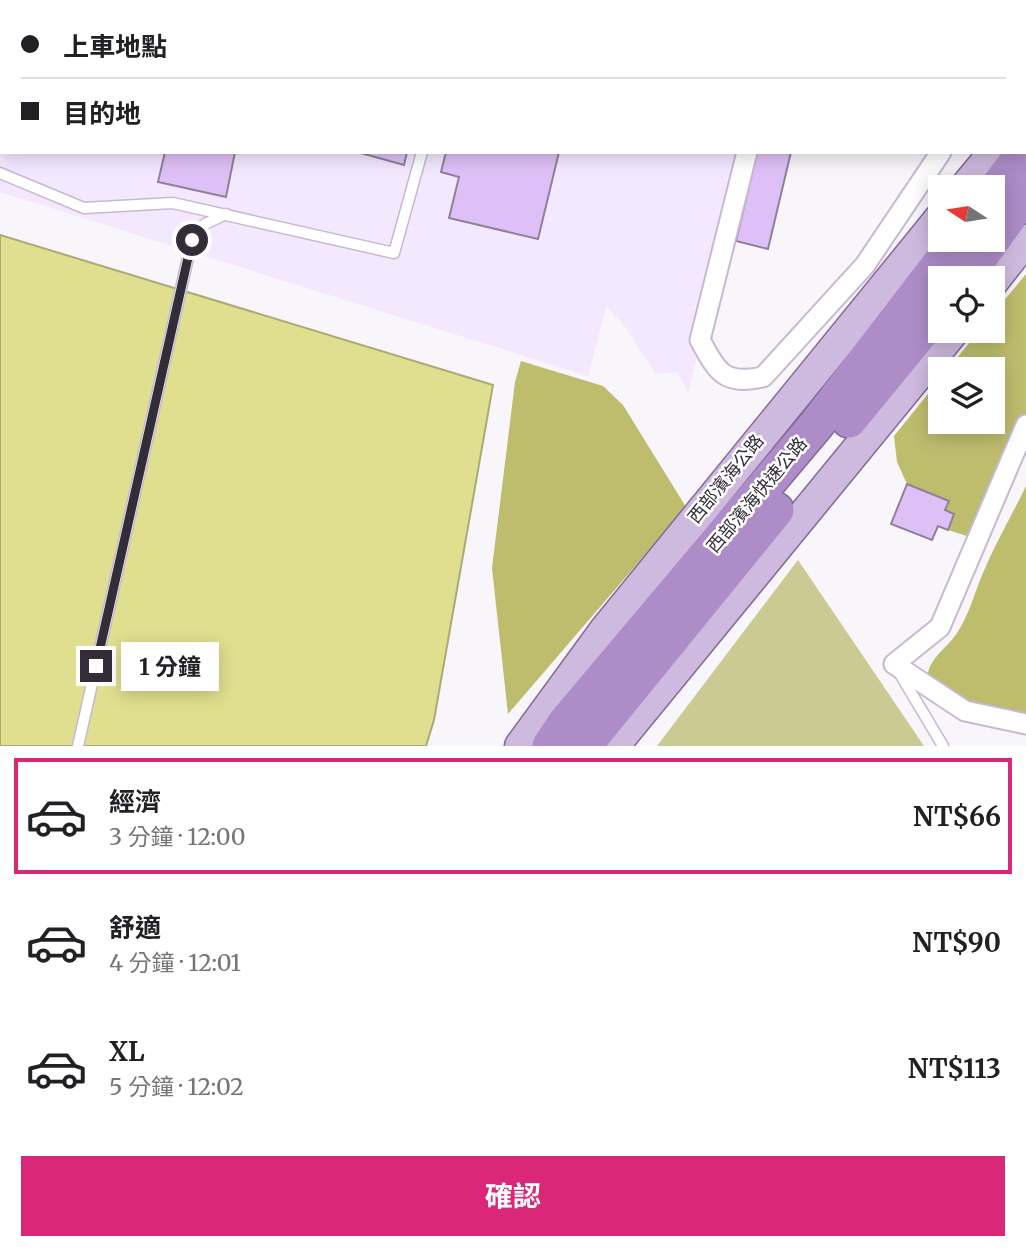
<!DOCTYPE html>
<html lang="zh-TW">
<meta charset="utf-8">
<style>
:root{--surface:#fff;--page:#f6f6f6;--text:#202124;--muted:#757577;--line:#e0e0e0;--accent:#db2777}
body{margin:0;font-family:Merriweather,"Noto Sans TC",serif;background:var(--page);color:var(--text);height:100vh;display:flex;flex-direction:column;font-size:26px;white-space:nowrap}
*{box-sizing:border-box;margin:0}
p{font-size:23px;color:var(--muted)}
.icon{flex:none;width:38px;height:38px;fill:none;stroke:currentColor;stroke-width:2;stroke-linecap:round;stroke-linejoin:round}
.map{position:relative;height:746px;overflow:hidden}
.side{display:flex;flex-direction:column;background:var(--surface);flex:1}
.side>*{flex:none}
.hud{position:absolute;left:0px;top:0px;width:1027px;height:154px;box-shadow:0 4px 18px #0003;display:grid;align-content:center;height:154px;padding:0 21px;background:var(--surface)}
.needle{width:46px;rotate:282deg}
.controls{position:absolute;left:928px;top:175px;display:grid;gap:14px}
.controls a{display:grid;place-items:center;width:77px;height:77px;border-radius:0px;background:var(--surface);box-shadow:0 4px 18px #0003;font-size:35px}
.end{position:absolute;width:32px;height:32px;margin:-16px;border:9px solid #332d38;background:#fff;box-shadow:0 0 0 4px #fff}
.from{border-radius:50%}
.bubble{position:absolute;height:49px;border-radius:0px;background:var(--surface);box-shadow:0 4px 18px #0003;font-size:23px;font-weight:700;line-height:49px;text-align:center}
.hud b{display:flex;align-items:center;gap:24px;height:66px;font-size:26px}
.hud b+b{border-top:2px solid var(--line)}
.hud i{width:18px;height:18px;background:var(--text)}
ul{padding:12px 0 0;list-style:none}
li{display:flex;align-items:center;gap:21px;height:116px;margin:0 14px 10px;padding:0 7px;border:4px solid transparent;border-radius:0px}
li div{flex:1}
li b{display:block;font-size:26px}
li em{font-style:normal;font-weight:700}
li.active{border-color:var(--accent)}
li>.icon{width:63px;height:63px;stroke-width:1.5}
.button{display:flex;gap:14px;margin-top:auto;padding:14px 21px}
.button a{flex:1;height:80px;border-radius:0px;background:var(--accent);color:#fff;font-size:28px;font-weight:700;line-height:80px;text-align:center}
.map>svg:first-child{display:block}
.built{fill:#f4e8fe}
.green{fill:#caca92}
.forest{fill:#bebd6e}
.water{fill:#e0df8f;stroke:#acaa75;stroke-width:2}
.building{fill:#dec0f6;stroke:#8f819c;stroke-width:2}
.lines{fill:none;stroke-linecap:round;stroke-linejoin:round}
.lane-casing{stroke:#c7b8d4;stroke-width:13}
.street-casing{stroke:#c7b8d4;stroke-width:23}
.primary-casing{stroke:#826b96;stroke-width:33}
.highway-casing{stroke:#826b96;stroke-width:38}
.lane{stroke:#fff;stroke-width:10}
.street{stroke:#fff;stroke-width:19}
.primary{stroke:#cebade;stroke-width:30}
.highway{stroke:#ad8cc8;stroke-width:35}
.route{stroke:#332d38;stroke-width:9}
.labels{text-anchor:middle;stroke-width:5;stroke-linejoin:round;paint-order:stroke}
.street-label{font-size:18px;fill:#332d38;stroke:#fff}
</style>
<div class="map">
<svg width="1026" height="746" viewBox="0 0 1026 746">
<rect width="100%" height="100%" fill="#f8f5fb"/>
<path class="built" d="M0 0H785L2 2V152H747L688 393 677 372 656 374 622 322 606 307 588 376 0 192Z"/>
<path class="green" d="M798 560 924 746H657Z"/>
<g class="forest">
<path d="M1026 274V417L974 535 967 536 948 530 954 514 945 510 948 501 907 484 897 462 894 436 940 379V422H992V369H948L979 331H992V315Z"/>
<path d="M521 361 603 386 623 405 686 507 508 714 492 568 515 382Z"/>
<path d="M1026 486V722L980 714 927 682C927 658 945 651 957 633 969 615 974 594 983 573 995 544 1012 515 1026 486Z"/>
</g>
<path class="water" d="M0 235 493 385 434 720 426 746H0Z"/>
<g class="building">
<path d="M497 0H581L497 2Z"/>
<path d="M165 152H235L226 197 158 182Z"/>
<path d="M357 152H407L404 165Z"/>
<path d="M446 152H559L538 239 449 218 459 177 441 172Z"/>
<path d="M757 152H791L768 249 736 241Z"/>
<path d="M907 484 949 501 945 510 954 514 948 530 938 526 932 540 891 524Z"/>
</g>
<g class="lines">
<defs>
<g id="lane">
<path d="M464 2V0"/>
<path d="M611 2 612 0"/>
<path d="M0 173 84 208 173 203 394 253 422 152"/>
<path d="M900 674 943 746"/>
<path d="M78 746 192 240 205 224 226 214"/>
</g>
<g id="street">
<path d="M1019 2 1020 0"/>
<path d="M747 152 700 340C718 373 724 385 763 377L865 265 941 152"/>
<path d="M1026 425 940 627 894 664 965 711 1026 724"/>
</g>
<g id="primary">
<path d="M1026 113V112"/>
<path d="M965 187 994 152"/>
<path d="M992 283 1026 240"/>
<path d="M520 746 604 631 940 218"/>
<path d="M614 746 954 331"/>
</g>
<g id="highway">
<path d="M992 195 1024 152"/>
<path d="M965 278 1026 193"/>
<path d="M849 420 940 309"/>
<path d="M550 746 566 722 817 424 958 240"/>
<path d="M584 746 776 510"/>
</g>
</defs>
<use href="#lane" class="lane-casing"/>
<use href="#street" class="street-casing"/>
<use href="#primary" class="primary-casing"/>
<use href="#highway" class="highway-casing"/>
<use href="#lane" class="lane"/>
<use href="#street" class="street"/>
<use href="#primary" class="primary"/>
<use href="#highway" class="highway"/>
</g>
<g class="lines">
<path class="route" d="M96 666 192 240"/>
</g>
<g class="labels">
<g class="street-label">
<text transform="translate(726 479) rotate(-51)" y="6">西部濱海公路</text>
<text transform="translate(757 495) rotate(-50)" y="6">西部濱海快速公路</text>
</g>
</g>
</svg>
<div class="controls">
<a><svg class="needle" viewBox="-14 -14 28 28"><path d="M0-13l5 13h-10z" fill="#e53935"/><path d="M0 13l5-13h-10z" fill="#757577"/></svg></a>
<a><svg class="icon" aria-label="locate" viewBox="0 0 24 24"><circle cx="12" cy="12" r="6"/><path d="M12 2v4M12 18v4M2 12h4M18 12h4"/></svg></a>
<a><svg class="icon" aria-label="layers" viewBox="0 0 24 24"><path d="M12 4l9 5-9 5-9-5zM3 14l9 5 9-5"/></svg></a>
</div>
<i class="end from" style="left:192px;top:240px"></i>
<i class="end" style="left:96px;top:666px"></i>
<div class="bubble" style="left:121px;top:642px;width:98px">1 分鐘</div>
<div class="hud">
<b><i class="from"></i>上車地點</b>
<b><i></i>目的地</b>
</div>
</div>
<section class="side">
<ul>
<li class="active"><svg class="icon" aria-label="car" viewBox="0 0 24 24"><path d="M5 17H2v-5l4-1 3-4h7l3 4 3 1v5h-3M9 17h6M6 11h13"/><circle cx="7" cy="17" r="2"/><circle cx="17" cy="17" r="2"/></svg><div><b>經濟</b><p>3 分鐘 · 12:00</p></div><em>NT$66</em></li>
<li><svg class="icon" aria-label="car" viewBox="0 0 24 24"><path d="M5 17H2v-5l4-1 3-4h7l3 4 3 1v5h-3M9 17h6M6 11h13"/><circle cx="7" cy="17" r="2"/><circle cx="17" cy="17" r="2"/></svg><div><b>舒適</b><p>4 分鐘 · 12:01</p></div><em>NT$90</em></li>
<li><svg class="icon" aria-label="car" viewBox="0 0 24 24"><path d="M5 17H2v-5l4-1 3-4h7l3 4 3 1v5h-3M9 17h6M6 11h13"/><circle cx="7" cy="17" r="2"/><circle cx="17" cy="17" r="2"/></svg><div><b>XL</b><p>5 分鐘 · 12:02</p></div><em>NT$113</em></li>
</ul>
<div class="button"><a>確認</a></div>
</section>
